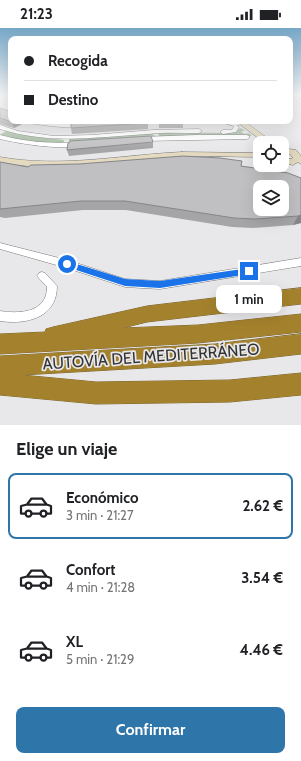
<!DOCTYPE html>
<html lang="es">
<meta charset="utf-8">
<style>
:root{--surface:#fff;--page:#f2f2f2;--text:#202124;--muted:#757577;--line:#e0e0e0;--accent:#2e75a9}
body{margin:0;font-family:Cabin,sans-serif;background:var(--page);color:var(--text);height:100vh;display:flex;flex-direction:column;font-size:15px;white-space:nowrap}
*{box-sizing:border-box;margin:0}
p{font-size:13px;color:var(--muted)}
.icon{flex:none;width:22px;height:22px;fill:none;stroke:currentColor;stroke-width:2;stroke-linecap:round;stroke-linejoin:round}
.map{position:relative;height:397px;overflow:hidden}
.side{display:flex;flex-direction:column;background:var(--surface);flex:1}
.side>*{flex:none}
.banner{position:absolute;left:8px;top:8px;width:285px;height:88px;border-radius:8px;box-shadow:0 4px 16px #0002;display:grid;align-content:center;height:88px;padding:0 16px;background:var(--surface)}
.fabs{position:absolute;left:253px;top:108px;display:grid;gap:8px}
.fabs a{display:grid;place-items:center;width:36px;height:36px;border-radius:8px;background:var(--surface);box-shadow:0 4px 16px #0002;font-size:20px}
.end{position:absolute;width:18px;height:18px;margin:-9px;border:5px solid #1a73e8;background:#fff;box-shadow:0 0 0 2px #fff}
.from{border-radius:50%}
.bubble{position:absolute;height:28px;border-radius:8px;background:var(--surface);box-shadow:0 4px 16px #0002;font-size:13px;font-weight:800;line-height:28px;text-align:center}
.banner b{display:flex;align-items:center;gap:14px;height:38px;font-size:15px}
.banner b+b{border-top:1px solid var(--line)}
.banner i{width:10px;height:10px;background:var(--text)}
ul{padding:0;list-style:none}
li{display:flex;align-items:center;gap:12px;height:66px;margin:0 8px 6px;padding:0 8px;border:2px solid transparent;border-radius:8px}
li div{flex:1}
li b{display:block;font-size:15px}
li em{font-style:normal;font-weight:800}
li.on{border-color:var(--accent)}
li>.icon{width:36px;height:36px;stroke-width:1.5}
h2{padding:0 16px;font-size:18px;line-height:48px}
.primary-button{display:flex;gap:8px;margin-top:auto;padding:8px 16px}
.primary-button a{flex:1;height:46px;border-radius:8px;background:var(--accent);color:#fff;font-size:16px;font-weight:800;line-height:46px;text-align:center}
.status{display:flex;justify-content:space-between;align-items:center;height:28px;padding:0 20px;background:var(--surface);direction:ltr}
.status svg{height:11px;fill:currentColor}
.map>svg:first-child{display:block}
.green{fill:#a7bda3}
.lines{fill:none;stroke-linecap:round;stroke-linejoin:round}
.street-casing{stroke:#79797b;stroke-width:1}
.secondary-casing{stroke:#79797b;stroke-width:1}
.highway-casing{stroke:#7c662f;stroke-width:1}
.street{fill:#fff;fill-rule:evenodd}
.secondary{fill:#e4dac0;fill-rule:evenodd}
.highway{fill:#a4822d;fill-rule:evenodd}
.wall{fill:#a5a5a7}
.shaded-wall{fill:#868688}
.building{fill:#c0c0c2;stroke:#868688;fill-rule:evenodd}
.route{fill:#1a73e8}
.labels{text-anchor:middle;stroke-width:3.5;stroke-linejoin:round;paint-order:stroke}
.near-street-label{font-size:16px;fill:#333334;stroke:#e8e8ea}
</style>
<div class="status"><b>21:23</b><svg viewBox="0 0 49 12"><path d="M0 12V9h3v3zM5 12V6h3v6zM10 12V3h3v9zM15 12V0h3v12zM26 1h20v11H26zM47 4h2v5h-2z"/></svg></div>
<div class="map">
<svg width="301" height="397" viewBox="0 0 301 397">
<rect width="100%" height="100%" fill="#e8e8ea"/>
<g class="green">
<path d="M240 100 245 102 241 104 245 106 249 105 252 108 184 107 160 109 157 104 229 105 236 104Z"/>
<path d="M6 103 35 109 64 112 63 116 28 114 0 107Z"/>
<path d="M153 104 155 110 69 116V111Z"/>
</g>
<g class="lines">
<defs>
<g id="street">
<path d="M290 66H293L301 73V76L290 67Z"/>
<path d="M24 93C38 93 52 96 66 96 72 96 80 94 85 97 74 103 40 96 27 95Z"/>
<path d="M218 93 234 94 255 93 252 95 242 94V96L234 98Z"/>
<path d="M0 97 18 103 54 108 92 107 153 102 199 101 202 103 199 105C182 105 164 104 147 106 95 109 51 117 0 101Z"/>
<path d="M236 97 239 99 236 104 223 106 220 104 223 102H232L234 98Z"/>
<path d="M0 107C26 114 51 116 78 114L81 116C69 124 15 115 0 111Z"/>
<path d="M197 107H247L250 109 247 111 142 113 139 111 142 109Z"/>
<path d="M0 215 67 232 125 251 160 253 301 230V238L160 261 125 259 67 240 0 221Z"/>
<path d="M42 244 45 245 57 258C57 290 26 297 0 293V283C19 286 47 285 47 259L37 248 39 245Z"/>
</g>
<g id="secondary">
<path d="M236 93H244L274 115H265Z"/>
<path d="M282 120 296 122 301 128V136L298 134 293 137 282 135V129L291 131 293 130 290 126 282 124Z"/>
<path d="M182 124 260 125V129C230 129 201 127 171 129 113 134 58 144 0 135V129C61 140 121 127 182 124Z"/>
</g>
<g id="highway">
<path d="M301 260V276L147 294 123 300 198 297 301 286V304L198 315 0 326V306L45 304 46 301 53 299 147 278Z"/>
<path d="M301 306V326L215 336 22 347 96 354 230 352 301 345V367L230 374 96 376 0 367V328L215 316Z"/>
</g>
</defs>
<use href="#street" class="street-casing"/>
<use href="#secondary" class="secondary-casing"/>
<use href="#highway" class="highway-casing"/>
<use href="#street" class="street"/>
<use href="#secondary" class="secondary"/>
<use href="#highway" class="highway"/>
</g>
<g class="wall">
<path d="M0 80 24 95 14 100 0 96Z"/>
<path d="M72 93H147L148 95V101L72 106 71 100 87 94H73Z"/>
<rect x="159" y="93" width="24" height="7"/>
<path d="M153 114V120L69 128 67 122Z"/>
<path d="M0 134 28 139 241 138 288 145 301 195 293 197 253 200 232 199 126 182H83L5 190 0 189Z"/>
</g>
<g class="shaded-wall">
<path d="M14 93H24V95L14 100 12 94Z"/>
<path d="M301 187V195L293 197 298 188Z"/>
</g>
<g class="building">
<path d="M0 80 9 83 11 82V93H14L12 94 0 90Z"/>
<path d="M94 93H147L148 95 71 100V95Z"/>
<path d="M159 93H183V94L159 95Z"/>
<path d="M151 108 153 114 67 122 68 115 70 114V113Z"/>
<path d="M183 128 220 130 242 133 241 138 288 145 301 150V187L298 188 256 191 234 190 125 173H81L0 181V134L28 139 31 137 79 136ZM260 159H282V181H260Z"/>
</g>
<linearGradient id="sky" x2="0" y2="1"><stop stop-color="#76a8c8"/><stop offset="0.55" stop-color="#f5f5f6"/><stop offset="1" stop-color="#f5f5f6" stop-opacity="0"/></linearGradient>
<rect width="301" height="121" fill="url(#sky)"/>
<path class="route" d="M64 233H67L125 251 160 253 249 240 252 243 249 246 160 260 125 258 64 238Z"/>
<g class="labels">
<g class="near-street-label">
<text transform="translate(151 328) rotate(-4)" y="6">AUTOVÍA DEL MEDITERRÁNEO</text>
</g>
</g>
</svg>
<div class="fabs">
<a><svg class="icon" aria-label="locate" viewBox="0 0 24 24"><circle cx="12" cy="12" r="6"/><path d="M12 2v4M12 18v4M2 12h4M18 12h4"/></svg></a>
<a><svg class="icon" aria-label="layers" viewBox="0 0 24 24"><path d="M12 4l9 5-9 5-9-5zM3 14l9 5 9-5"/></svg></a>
</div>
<i class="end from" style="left:67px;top:236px"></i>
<i class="end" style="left:249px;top:243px"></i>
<div class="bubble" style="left:216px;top:257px;width:66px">1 min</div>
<div class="banner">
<b><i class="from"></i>Recogida</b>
<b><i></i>Destino</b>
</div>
</div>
<section class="side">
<h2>Elige un viaje</h2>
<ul>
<li class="on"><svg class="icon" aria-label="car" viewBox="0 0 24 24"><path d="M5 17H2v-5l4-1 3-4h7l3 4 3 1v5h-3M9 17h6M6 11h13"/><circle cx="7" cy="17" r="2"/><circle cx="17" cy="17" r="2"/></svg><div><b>Económico</b><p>3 min · 21:27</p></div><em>2.62 €</em></li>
<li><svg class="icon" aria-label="car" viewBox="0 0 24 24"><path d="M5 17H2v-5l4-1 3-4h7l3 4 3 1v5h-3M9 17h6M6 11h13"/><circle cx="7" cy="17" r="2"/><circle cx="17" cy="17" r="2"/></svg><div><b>Confort</b><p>4 min · 21:28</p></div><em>3.54 €</em></li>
<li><svg class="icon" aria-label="car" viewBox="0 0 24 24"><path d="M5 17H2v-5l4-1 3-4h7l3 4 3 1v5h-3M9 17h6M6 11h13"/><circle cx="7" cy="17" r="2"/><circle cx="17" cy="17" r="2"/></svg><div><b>XL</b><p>5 min · 21:29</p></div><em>4.46 €</em></li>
</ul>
<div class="primary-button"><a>Confirmar</a></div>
</section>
